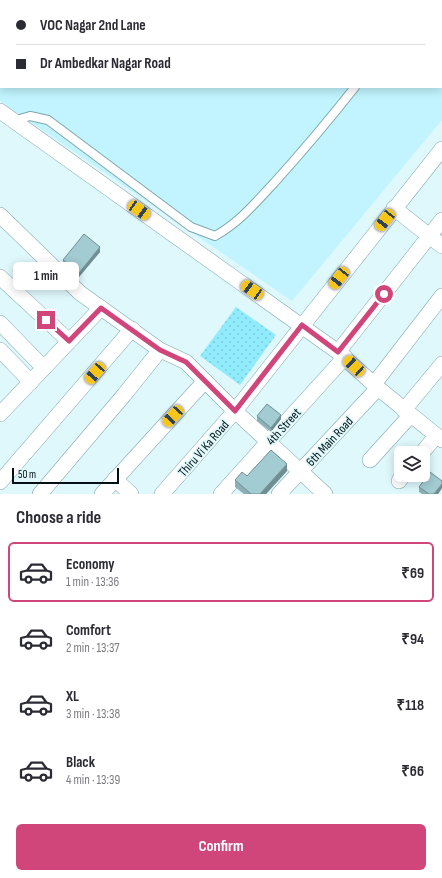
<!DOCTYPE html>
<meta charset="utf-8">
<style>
:root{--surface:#fff;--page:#f2f2f3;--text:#2b2b33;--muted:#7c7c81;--line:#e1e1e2;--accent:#d0457a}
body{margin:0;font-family:"Sofia Sans Condensed",sans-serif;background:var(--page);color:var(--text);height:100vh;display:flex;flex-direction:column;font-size:15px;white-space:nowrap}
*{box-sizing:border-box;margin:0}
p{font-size:13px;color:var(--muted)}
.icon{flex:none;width:22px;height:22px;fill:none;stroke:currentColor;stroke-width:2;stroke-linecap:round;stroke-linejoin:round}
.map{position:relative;height:494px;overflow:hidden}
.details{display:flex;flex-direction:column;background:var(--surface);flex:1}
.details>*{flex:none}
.top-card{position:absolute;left:0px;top:0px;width:442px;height:88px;box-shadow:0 2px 10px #0003;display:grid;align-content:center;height:88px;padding:0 16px;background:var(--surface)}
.controls{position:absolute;left:394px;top:446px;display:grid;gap:8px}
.controls a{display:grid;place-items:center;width:36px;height:36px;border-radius:6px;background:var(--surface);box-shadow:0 2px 10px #0003;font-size:20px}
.scale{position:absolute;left:12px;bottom:10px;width:107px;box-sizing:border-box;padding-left:4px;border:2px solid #031114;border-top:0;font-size:11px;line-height:14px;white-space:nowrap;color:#031114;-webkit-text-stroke:3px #dff8fc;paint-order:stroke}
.end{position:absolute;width:18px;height:18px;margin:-9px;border:5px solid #d0457a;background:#fff;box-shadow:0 0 0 2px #fff}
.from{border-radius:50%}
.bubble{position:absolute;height:28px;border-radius:6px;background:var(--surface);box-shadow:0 2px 10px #0003;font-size:13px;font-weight:700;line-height:28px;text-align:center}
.car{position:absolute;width:12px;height:24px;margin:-12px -6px;border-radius:5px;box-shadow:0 0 3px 1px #0007;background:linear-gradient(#f5c518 24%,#345 0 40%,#f5c518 0 76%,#345 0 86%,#f5c518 0)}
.top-card b{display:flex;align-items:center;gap:14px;height:38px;font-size:15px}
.top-card b+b{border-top:1px solid var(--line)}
.top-card i{width:10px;height:10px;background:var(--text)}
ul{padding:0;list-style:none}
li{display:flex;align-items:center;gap:12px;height:60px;margin:0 8px 6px;padding:0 8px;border:2px solid transparent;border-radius:6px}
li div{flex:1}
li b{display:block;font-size:15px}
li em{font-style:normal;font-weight:700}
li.current{border-color:var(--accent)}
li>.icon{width:36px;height:36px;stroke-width:1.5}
h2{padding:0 16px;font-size:18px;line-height:48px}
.button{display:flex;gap:8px;margin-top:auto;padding:8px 16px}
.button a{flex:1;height:46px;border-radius:6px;background:var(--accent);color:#fff;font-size:16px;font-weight:700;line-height:46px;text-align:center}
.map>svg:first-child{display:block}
.built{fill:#c1f4fe}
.park{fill:url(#park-dots)}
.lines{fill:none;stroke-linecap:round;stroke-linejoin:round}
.lane-casing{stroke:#80a7ae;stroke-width:10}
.street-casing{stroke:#80a7ae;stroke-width:16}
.lane{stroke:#fff;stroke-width:8}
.street{stroke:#fff;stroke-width:15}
.wall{fill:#8bafb5}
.shaded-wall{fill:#718e93}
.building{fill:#a2cbd2;stroke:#718e93}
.route{stroke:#d0457a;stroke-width:5}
.labels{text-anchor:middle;stroke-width:3.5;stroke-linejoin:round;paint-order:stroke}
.street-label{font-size:13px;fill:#031114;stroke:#dff8fc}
</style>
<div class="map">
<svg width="442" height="494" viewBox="0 0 442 494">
<defs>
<pattern id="park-dots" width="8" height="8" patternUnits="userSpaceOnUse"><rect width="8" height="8" fill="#90ecfd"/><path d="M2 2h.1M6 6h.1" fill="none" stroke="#7bc9d8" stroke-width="1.8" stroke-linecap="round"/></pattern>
</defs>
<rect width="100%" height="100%" fill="#dff8fc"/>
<path class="built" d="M13 0H442V120L292 301 0 101V18L1 17V87H441V1H13Z"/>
<path class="park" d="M236 307 276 335 240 385 200 356Z"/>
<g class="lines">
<defs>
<g id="lane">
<path d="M422 1 423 0"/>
<path d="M13 121 30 116 48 120 191 227 215 236C240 222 255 203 274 183 302 152 329 120 355 87"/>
</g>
<g id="street">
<path d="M0 111 338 352 378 388 442 440"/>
<path d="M394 208 442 246"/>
<path d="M0 215 80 293 160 350 186 362 235 411 325 494"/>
<path d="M0 277 69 341"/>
<path d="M0 323 44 368"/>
<path d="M0 350 31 382"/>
<path d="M338 352 442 220"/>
<path d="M374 384 442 296"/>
<path d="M404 410 442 364"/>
<path d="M0 414 101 308"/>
<path d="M422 453 436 436"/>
<path d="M370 460 410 416"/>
<path d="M115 479 131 494"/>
<path d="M399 481 403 475"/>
<path d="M0 482 132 329"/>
<path d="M40 494 124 395 160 350"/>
<path d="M102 494 205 381"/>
<path d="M162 494 235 411 442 149"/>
<path d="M221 494 345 357"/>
<path d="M279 494 378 388"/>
</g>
</defs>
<use href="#lane" class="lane-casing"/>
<use href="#street" class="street-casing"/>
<use href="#lane" class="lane"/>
<use href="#street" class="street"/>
</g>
<g class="wall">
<path d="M197 0H294L293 1H198Z"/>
<path d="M100 252 79 277 63 265V260Z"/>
<path d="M257 416 281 419 271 432 257 421Z"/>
<path d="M287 471 266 494H244L235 487V480L247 476Z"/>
<path d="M442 481V488L438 494H422L419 492V487Z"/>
</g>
<g class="shaded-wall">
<path d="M124 0H130L129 1H123Z"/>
<path d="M285 0H294L293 1H284Z"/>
<path d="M1 77V84L0 85V79Z"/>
<path d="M100 247V252L79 277V273Z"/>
<path d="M281 415V419L271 432V428Z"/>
<path d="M287 464V471L266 494H260Z"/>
<path d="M442 484V488L438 494H434Z"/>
</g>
<g class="building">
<path d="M48 0H124L123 1H50Z"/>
<path d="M205 0H285L284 1H206Z"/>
<path d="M1 18V77L0 79V19Z"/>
<path d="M84 234 100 247 79 273 63 260Z"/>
<path d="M267 404 281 415 271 428 257 416Z"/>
<path d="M271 450 287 464 260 494H251L235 480 242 472 247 476Z"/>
<path d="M430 472 442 481V484L434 494H429L419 487Z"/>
</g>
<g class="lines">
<path class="route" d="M46 320 69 341 101 308 160 350 186 362 235 411 302 325 338 352 384 294"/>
</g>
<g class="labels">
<g class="street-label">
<text transform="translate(283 426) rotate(-48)" y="5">4th Street</text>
<text transform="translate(329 441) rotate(-47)" y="5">6th Main Road</text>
<text transform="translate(203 448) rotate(-49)" y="5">Thiru Vi Ka Road</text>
</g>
</g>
</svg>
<div class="controls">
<a><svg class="icon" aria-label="layers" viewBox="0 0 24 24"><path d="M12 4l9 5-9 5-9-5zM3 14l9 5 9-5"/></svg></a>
</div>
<div class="scale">50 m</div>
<i class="end from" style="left:384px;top:294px"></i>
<i class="end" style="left:46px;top:320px"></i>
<div class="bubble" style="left:13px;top:262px;width:66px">1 min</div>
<i class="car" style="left:139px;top:210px;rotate:125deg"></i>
<i class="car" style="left:385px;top:220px;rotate:218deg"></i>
<i class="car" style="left:339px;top:278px;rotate:218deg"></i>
<i class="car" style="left:252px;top:290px;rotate:305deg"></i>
<i class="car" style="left:354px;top:366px;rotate:313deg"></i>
<i class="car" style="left:95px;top:373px;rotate:221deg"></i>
<i class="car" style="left:173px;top:416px;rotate:223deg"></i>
<div class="top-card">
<b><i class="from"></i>VOC Nagar 2nd Lane</b>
<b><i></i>Dr Ambedkar Nagar Road</b>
</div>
</div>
<section class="details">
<h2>Choose a ride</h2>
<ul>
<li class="current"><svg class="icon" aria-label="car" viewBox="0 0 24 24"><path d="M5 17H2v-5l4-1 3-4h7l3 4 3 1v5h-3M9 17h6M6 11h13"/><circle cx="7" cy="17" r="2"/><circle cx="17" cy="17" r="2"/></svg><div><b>Economy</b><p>1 min · 13:36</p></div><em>₹69</em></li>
<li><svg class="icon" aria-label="car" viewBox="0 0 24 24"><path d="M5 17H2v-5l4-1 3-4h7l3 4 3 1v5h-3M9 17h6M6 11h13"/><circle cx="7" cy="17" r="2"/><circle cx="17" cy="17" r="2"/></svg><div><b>Comfort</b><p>2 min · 13:37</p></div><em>₹94</em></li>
<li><svg class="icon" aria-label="car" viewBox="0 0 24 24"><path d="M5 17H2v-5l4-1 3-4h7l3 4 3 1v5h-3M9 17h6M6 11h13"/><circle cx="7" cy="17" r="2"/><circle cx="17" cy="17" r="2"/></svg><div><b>XL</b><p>3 min · 13:38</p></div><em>₹118</em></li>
<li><svg class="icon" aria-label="car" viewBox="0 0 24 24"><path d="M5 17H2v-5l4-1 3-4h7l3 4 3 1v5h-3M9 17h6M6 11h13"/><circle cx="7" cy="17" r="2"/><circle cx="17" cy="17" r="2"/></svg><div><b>Black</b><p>4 min · 13:39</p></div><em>₹66</em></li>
</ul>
<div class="button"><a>Confirm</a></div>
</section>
